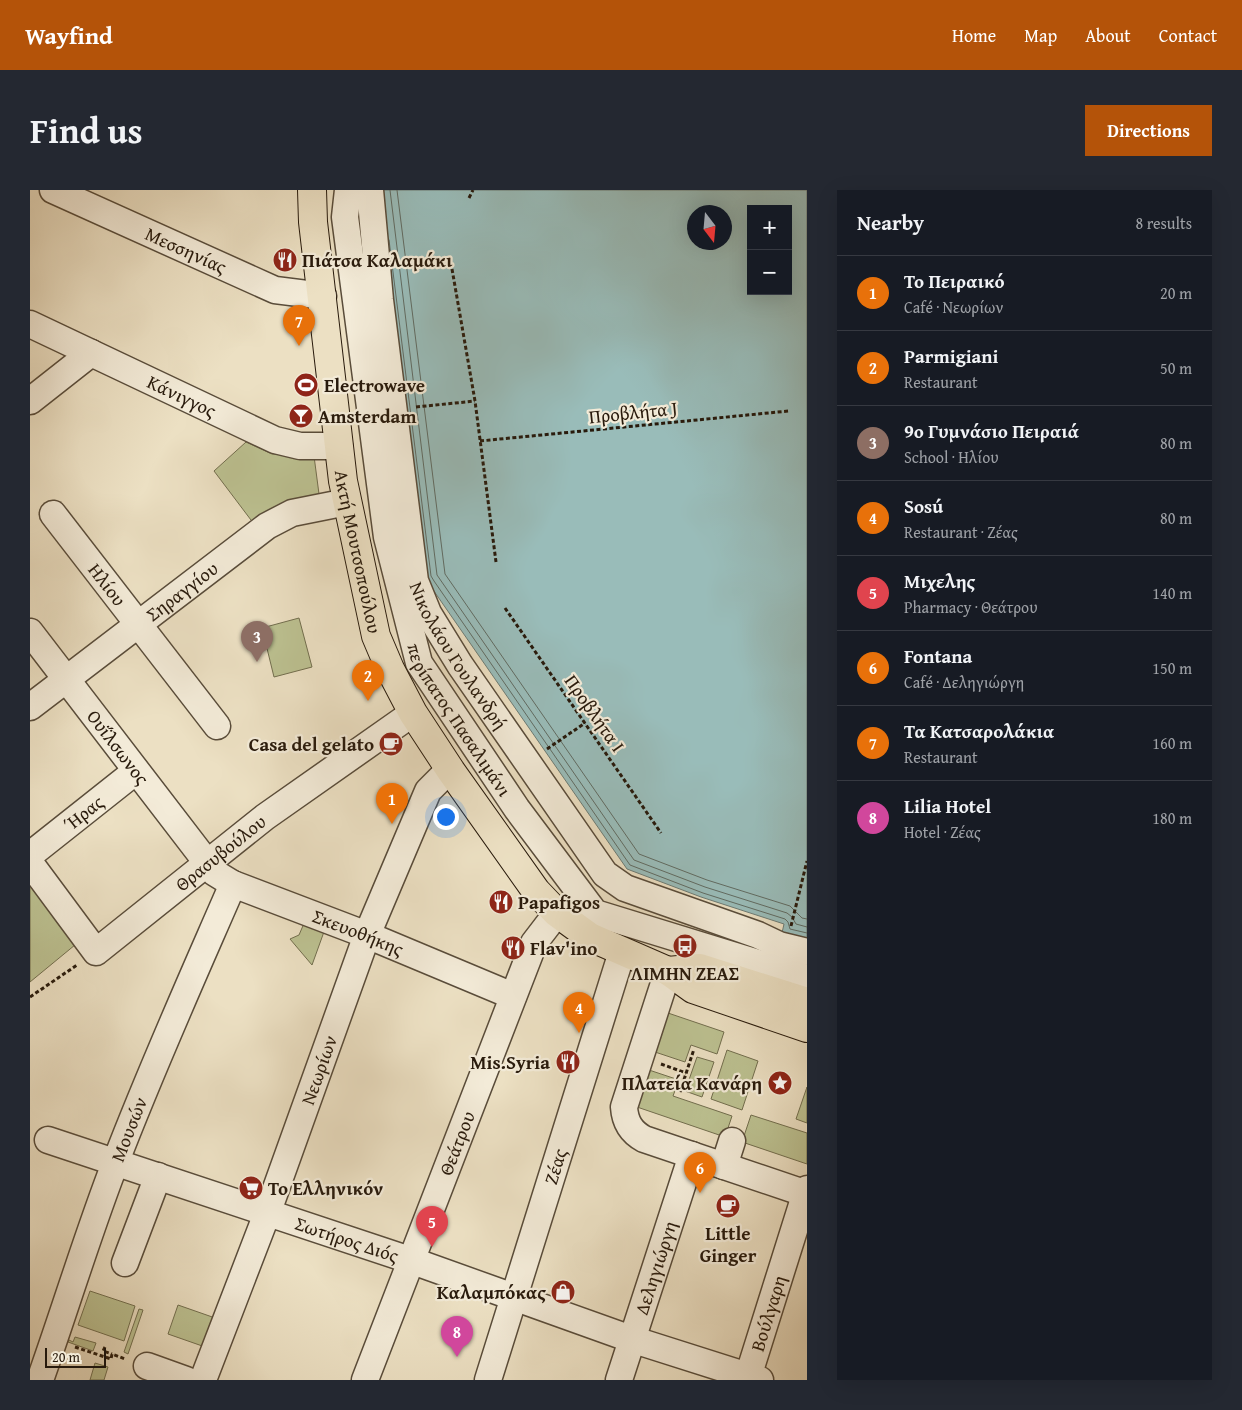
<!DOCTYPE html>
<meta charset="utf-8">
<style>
body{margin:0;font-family:"Gentium Book Plus",serif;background:#242831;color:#f1f3f6}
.controls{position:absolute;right:15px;top:15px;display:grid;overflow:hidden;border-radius:0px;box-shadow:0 5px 20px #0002}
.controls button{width:45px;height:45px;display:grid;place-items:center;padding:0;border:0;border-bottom:1px solid #363941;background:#171b24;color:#f1f3f6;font:25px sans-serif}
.compass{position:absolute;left:657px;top:15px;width:45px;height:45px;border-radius:50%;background:#171b24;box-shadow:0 5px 20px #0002;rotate:164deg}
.scale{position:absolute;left:15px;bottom:12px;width:61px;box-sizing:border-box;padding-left:5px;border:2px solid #281a0c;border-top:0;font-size:14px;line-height:18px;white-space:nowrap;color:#281a0c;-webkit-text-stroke:4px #f3ebd8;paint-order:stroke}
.you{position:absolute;left:415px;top:626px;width:18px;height:18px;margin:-12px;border:4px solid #fff;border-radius:50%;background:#1a73e8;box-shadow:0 0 0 8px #1a73e833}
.badge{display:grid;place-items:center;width:32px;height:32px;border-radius:50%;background:#b45309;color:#fff;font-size:16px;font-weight:700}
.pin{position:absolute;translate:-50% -41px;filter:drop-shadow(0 1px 2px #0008)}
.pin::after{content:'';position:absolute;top:26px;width:18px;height:15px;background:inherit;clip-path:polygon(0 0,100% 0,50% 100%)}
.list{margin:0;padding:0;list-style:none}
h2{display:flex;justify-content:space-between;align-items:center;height:65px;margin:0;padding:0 20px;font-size:21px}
h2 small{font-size:16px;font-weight:400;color:#9ea1a6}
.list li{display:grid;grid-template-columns:32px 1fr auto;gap:15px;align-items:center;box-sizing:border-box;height:75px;padding:0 20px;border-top:1px solid #363941}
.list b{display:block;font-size:19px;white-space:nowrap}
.list p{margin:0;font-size:16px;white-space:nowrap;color:#9ea1a6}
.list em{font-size:16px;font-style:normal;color:#9ea1a6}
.map{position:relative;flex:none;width:777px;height:1190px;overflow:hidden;border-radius:0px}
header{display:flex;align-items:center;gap:30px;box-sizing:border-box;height:70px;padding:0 25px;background:#b45309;color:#fff}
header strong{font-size:24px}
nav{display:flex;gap:28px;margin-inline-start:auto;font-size:18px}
.intro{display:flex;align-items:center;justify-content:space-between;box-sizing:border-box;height:120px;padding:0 30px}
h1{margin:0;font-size:35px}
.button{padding:12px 22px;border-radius:0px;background:#b45309;color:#fff;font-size:18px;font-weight:700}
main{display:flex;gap:30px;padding:0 30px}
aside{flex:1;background:#171b24;border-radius:0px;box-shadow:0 5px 20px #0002}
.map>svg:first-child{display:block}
</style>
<header>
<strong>Wayfind</strong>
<nav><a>Home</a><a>Map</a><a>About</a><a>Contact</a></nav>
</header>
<div class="intro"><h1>Find us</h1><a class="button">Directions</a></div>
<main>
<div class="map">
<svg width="777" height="1190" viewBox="0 0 777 1190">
<rect width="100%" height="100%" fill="#ece0c3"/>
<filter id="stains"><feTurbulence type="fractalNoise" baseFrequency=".004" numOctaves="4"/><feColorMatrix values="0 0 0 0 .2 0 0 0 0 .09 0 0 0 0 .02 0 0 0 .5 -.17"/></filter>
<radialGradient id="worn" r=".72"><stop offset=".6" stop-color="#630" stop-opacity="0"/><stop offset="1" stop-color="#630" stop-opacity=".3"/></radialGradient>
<path fill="#bcc191" stroke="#726e4e" d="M216 252 242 264 284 266 289 304 247 317 224 334 184 281Z
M269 428 282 477 244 487 232 438Z
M0 686 51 750 0 792Z
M275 731 295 739 282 775 260 749 269 745Z
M638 823 694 842 687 864 661 855 655 872 625 862Z
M697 860 728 871 712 920 681 909Z
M667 867 684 872 672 907 655 901Z
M619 880 649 890 643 906 702 926 695 947 607 917Z
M777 897V933L766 929Z
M721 925 777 943V974L712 952Z
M60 1101 105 1116 94 1151 48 1135Z
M148 1115 188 1129 178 1158 138 1144Z
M109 1119 113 1120 98 1164 94 1162Z
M45 1147 66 1153 63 1161 38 1152 39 1150 43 1152Z
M65 1173 78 1177 74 1190H60Z"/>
<path fill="#99bcb9" stroke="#6c7b74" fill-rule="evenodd" d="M349 0H777V749L752 743 754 734 671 707 597 679 399 394 396 388ZM721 19H758V101H721ZM664 22H694V52H664Z"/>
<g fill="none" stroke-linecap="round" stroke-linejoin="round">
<path stroke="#606b62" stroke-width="1" d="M360 0 407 385 604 670 675 697 757 723 762 727 766 734 777 737
M367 0 415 384 609 664 677 690 760 716 772 728 777 729
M359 50 401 386 404 391 600 675 673 703 755 729 758 732 760 739 777 743"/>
<defs>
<g id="minor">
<path id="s1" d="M23 0 245 100 293 106"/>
<path id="s2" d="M318 0 315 27 357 347 389 473 487 619 565 723 777 788"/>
<path id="s3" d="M340 0 350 110 385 391 398 423 430 475 575 684 595 698 728 745 749 755 777 762"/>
<path id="s4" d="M0 134 245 250 270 256H309"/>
<path d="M0 211 61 163"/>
<path id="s5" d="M23 324 187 536"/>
<path id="s6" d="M0 442 185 683 203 694 337 745 483 806"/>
<path id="s7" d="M0 517 237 336 262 323 317 312"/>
<path id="s8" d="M0 665 106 581"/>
<path id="s9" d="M0 673 66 762 235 627 383 523"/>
<path d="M638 781 594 917C595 932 601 942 614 949L777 1004"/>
<path id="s10" d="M18 950 380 1070 601 1149 730 1190"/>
<path d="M694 976 702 951"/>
<path d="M95 1073 128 986"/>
<path d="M117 1176 156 1190"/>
<path id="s11" d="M10 1190C36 1117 58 1043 86 971 122 877 163 786 203 694"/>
<path id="s12" d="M173 1190 238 1021 337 745 398 601 413 586 421 581"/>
<path id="s13" d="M335 1190 504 753 527 723"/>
<path id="s14" d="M458 1190 592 762"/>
<path id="s15" d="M589 1190 662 965"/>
<path id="s16" d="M717 1190 777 999"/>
</g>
<g id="major">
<path id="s17" d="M282 0 283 32 313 291 346 446 360 479 383 523 421 581 506 701 527 723 560 747 638 781 663 799 777 838"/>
<path d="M638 781 670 778 777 812"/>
</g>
</defs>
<use href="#minor" stroke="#594c3a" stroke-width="29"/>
<use href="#major" stroke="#281a0c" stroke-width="30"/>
<path stroke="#281a0c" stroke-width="3" stroke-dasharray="4 2.5" stroke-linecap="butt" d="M439 8 443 0
M422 79 445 211 466 372
M386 217 445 211
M450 251 759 221
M475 418 631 643
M517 559 555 533
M761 736 777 671
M0 807 47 775
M631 874 656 883
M650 902 664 859
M45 1157 81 1169 82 1164 95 1169
M75 1157 73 1161 82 1164"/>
<use href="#minor" stroke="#f3ebd8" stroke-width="26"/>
<use href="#major" stroke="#ece0c3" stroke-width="28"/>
</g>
<defs>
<symbol id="restaurant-disc" viewBox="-11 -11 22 22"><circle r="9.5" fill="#8f2418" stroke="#f3ebd8"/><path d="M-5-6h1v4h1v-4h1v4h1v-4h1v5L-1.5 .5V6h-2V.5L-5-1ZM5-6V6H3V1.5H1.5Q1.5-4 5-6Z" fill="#fff"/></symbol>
<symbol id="stadium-disc" viewBox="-11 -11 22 22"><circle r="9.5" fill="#8f2418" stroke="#f3ebd8"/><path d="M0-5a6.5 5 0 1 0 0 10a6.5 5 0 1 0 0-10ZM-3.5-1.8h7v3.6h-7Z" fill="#fff"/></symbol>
<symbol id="bar-disc" viewBox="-11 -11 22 22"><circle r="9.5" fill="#8f2418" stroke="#f3ebd8"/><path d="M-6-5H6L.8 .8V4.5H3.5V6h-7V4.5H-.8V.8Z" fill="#fff"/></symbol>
<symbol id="cafe-disc" viewBox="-11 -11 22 22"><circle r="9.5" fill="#8f2418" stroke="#f3ebd8"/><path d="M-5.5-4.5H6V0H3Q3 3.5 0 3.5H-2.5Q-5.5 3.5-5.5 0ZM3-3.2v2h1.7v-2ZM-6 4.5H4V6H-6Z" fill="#fff"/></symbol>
<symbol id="bus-disc" viewBox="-11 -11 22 22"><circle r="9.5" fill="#8f2418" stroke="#f3ebd8"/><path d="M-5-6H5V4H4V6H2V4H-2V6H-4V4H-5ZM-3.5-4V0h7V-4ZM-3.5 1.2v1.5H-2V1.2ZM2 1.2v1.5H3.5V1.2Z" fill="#fff"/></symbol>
<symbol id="sight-disc" viewBox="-11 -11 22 22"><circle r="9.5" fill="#8f2418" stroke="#f3ebd8"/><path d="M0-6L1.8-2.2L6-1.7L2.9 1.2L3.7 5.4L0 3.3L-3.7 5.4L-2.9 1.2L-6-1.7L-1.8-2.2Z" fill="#fff"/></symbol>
<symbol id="supermarket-disc" viewBox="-11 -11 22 22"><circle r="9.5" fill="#8f2418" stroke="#f3ebd8"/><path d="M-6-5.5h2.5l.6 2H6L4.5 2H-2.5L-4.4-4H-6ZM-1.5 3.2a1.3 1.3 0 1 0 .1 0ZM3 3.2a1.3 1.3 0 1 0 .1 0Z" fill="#fff"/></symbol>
<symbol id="shop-disc" viewBox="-11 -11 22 22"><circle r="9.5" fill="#8f2418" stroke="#f3ebd8"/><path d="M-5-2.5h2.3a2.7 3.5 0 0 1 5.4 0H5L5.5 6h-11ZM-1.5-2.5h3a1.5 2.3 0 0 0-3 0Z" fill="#fff"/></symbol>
</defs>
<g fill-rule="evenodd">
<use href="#restaurant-disc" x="241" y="56" width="28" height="28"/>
<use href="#stadium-disc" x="262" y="181" width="28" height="28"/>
<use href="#bar-disc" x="257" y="212" width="28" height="28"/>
<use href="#cafe-disc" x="347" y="540" width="28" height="28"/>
<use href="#restaurant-disc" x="457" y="698" width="28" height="28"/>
<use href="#bus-disc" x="641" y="742" width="28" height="28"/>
<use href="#restaurant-disc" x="469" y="744" width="28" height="28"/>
<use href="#restaurant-disc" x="524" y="858" width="28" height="28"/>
<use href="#sight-disc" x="736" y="879" width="28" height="28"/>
<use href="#supermarket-disc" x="207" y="984" width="28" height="28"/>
<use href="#cafe-disc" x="684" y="1002" width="28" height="28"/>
<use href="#shop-disc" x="519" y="1088" width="28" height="28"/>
</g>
<g text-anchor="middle" stroke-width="4.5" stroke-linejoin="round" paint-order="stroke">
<g font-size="19" fill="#281a0c" stroke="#f3ebd8">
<text dy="7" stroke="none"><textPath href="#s1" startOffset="146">Μεσσηνίας</textPath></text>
<text dy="7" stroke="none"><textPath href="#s4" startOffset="168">Κάνιγγος</textPath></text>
<text transform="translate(603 222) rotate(-6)" y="7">Προβλήτα J</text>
<text dy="7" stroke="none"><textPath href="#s17" startOffset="365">Ακτή Μουτσοπούλου</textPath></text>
<text dy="7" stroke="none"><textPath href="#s5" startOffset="89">Ηλίου</textPath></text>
<text dy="7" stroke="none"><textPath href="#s7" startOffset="191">Σηραγγίου</textPath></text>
<text dy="7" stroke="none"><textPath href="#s3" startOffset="480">Νικολάου Γουλανδρή</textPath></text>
<text transform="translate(565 523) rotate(55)" y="7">Προβλήτα I</text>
<text dy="7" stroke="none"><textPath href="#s2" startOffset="549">περίπατος Πασαλιμάνι</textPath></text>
<text dy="7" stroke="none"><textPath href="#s6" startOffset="145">Ουΐλσωνος</textPath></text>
<text dy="7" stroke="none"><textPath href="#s8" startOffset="68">Ήρας</textPath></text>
<text dy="7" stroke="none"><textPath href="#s9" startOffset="270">Θρασυβούλου</textPath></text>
<text dy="7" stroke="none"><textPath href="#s6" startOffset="459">Σκευοθήκης</textPath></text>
<text dy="7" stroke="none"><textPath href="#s12" startOffset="331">Νεωρίων</textPath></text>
<text dy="7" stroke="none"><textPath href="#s11" startOffset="266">Μουσών</textPath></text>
<text dy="7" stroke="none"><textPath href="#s13" startOffset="254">Θεάτρου</textPath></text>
<text dy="7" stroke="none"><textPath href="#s14" startOffset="224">Ζέας</textPath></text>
<text dy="7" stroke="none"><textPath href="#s10" startOffset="315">Σωτήρος Διός</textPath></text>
<text dy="7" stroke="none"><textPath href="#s15" startOffset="118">Δεληγιώργη</textPath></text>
<text dy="7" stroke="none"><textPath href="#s16" startOffset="70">Βούλγαρη</textPath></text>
</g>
<g font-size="19" font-weight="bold" fill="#281a0c" stroke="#f3ebd8" text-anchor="start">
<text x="272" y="77">Πιάτσα Καλαμάκι</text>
<text x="294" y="202">Electrowave</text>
<text x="288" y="233">Amsterdam</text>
<text x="344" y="561" text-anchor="end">Casa del gelato</text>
<text x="488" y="719">Papafigos</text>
<text x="500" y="765">Flav'ino</text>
<text x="655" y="790" text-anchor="middle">ΛΙΜΗΝ ΖΕΑΣ</text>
<text x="520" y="879" text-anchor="end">Mis.Syria</text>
<text x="732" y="900" text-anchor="end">Πλατεία Κανάρη</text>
<text x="238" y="1005">Το Ελληνικόν</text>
<text x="698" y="1050" text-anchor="middle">Little<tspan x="698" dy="22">Ginger</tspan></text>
<text x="516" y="1109" text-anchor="end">Καλαμπόκας</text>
</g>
</g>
<rect width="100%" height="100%" filter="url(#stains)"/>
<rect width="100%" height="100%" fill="url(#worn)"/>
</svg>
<div class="controls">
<button>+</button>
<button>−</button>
</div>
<svg class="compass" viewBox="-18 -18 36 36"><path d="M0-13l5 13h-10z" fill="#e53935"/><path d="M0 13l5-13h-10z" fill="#9ea1a6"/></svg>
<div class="scale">20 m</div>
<div class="you"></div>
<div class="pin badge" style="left:362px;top:634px;background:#e8710a">1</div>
<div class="pin badge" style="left:338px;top:511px;background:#e8710a">2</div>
<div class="pin badge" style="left:227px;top:472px;background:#8d6e63">3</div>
<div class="pin badge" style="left:549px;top:843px;background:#e8710a">4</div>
<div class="pin badge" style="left:402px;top:1057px;background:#e0444e">5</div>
<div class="pin badge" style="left:670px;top:1003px;background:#e8710a">6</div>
<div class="pin badge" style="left:269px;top:156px;background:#e8710a">7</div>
<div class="pin badge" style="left:427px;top:1167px;background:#d1479c">8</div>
</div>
<aside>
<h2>Nearby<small>8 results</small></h2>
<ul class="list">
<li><span class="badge" style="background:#e8710a">1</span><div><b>Το Πειραικό</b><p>Café · Νεωρίων</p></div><em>20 m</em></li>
<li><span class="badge" style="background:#e8710a">2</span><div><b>Parmigiani</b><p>Restaurant</p></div><em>50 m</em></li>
<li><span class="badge" style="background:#8d6e63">3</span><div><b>9ο Γυμνάσιο Πειραιά</b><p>School · Ηλίου</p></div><em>80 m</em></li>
<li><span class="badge" style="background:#e8710a">4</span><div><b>Sosú</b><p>Restaurant · Ζέας</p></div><em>80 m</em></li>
<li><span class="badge" style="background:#e0444e">5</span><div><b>Μιχελης</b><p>Pharmacy · Θεάτρου</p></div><em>140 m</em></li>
<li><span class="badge" style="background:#e8710a">6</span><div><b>Fontana</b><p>Café · Δεληγιώργη</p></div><em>150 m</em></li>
<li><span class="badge" style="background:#e8710a">7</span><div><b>Τα Κατσαρολάκια</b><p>Restaurant</p></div><em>160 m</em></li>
<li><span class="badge" style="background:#d1479c">8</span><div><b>Lilia Hotel</b><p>Hotel · Ζέας</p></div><em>180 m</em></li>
</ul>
</aside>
</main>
